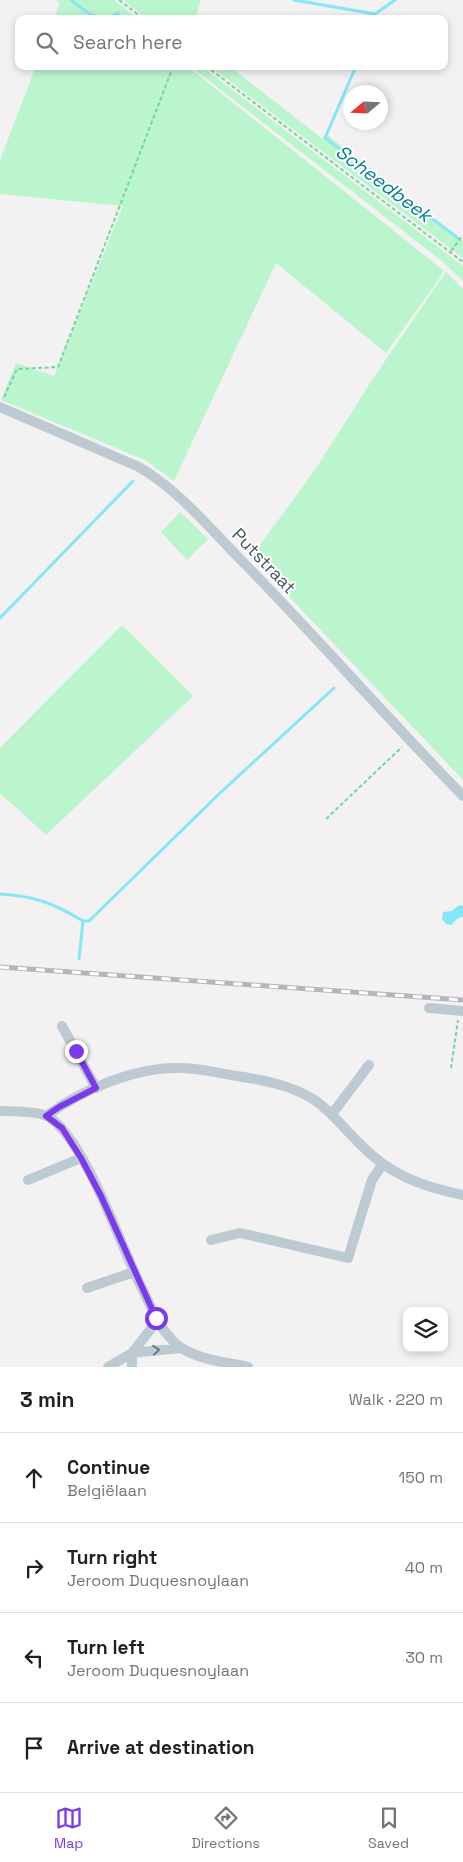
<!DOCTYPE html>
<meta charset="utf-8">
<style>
body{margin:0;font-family:"Space Grotesk",sans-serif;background:#f2f2f2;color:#202124}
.controls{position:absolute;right:15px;bottom:15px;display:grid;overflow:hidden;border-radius:10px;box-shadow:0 2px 8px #0003}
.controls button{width:45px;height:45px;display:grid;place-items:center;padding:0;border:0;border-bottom:1px solid #e0e0e0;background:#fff;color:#202124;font:25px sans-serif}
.compass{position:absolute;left:343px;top:85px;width:45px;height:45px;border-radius:50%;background:#fff;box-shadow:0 2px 8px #0003;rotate:251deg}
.stop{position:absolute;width:15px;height:15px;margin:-11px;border:4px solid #7c3aed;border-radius:50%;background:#fff}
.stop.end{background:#7c3aed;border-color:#fff;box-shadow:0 1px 5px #0008}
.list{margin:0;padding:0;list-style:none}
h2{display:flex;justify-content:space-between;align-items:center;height:65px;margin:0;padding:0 20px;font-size:21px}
h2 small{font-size:16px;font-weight:400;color:#757577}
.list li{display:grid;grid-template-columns:32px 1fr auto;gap:15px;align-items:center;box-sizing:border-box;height:90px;padding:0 20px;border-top:1px solid #e0e0e0}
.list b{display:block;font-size:19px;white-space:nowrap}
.list p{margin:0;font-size:16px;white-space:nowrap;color:#757577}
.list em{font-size:16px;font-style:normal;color:#757577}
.icon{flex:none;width:28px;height:28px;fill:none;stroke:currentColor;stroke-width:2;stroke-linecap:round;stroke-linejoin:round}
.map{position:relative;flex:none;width:463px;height:1367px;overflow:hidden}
.search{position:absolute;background:#fff;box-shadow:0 2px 8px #0003;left:15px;right:15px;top:15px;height:55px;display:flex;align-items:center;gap:12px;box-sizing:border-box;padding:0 18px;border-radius:10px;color:#757577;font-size:19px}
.sheet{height:425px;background:#fff}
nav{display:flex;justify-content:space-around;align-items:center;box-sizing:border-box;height:70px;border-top:1px solid #e0e0e0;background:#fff;font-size:14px;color:#757577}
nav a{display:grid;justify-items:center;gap:2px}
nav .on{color:#7c3aed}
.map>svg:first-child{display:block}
</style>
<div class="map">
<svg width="463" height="1367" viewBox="0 0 463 1367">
<rect width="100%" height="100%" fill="#f3f1f1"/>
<path fill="#bbf5cd" d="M56 0H114L138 19H54L60 3Z
M123 0H201L195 19H148Z
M36 66H187L443 270 441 276 386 353 276 263 174 481 145 460 1 400 16 363 54 376 123 206 0 194V160Z
M190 66H201L463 266V281L442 261Z
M210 66H229L323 139 326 134 463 241V258Z
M446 272 463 289V780L247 552 251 545 257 549 315 470 374 377Z
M180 512 208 539 187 560 161 532Z
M122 625 193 696 46 835 0 793V748Z"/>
<path fill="#83e7f7" d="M459 905 463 906V917L458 918 451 925 446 924 442 919 443 912 452 911Z"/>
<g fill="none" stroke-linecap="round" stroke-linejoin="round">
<path stroke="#83e7f7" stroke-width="3" d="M71 0C86 11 99 25 118 13
M294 0 375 14
M375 14 395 0
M356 66 325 138 458 238
M0 618 133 481
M0 894C35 896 53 903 83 921L79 959
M83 921H89L219 794 334 688"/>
<path stroke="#6fd89c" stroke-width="2" stroke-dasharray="4 2.5" stroke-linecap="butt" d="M119 0 144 19
M206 66 463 262
M451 251 463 235
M4 397 17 369 58 367 171 72 174 66
M326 819 402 747
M451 1068 458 1020"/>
<path stroke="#bdcad2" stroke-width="10" d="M0 407 139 467C180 491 211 530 245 564 319 640 389 720 463 796
M429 1008 463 1011
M62 1026 96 1088
M0 1111C13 1111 38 1111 49 1117 82 1139 113 1224 130 1262 138 1282 149 1301 157 1321 164 1330 171 1341 180 1347 199 1360 226 1362 248 1367
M332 1114 369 1065
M46 1116C83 1089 135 1067 180 1068 199 1068 218 1073 237 1076 263 1080 290 1085 313 1099 330 1110 343 1127 357 1141 388 1174 419 1186 463 1195
M28 1180 81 1158
M211 1240 240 1233 348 1258 372 1180 382 1165
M87 1288 134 1272
M132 1353 181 1348
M108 1367 132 1353 157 1321
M132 1367V1353"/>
<defs>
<path id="rail" d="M0 967 463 1000"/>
</defs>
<use href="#rail" stroke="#b2b7bc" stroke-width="5"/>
<use href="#rail" stroke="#fff" stroke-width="3" stroke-dasharray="9" stroke-linecap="butt"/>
</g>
<defs><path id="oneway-chevron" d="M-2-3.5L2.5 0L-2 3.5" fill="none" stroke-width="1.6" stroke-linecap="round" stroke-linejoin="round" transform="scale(1.25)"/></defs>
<use stroke="#6a7983" href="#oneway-chevron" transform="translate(156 1350) rotate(-6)"/>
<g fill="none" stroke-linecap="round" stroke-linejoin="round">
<path stroke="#7c3aed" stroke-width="6" d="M76 1051 96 1088 59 1107 46 1116 62 1128 81 1158 101 1196 156 1318"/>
</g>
<g text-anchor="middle" stroke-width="4" stroke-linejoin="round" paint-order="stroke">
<g font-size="18" fill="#465661" stroke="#fff">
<text transform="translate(264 561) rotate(46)" y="6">Putstraat</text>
</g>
<g font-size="19" font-style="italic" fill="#047d90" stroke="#fff">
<text transform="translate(384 183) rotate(37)" y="7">Scheedbeek</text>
</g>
</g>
</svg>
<div class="controls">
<button><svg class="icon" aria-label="layers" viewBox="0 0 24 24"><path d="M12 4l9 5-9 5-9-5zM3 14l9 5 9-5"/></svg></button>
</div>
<svg class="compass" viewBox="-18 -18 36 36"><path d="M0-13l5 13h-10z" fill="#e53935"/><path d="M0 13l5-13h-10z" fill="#757577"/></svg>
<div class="stop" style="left:156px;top:1318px"></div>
<div class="stop end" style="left:76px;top:1051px"></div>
<div class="search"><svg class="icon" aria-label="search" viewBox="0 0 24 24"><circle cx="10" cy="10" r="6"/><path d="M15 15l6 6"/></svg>Search here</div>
</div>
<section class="sheet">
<h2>3 min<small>Walk · 220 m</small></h2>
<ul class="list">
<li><svg class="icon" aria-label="ahead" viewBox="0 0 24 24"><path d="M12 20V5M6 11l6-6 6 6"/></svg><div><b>Continue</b><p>Belgiëlaan</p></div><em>150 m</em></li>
<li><svg class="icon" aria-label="right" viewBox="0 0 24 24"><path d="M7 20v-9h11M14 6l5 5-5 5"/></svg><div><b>Turn right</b><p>Jeroom Duquesnoylaan</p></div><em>40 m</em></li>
<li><svg class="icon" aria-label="left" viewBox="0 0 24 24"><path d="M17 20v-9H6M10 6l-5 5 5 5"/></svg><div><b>Turn left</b><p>Jeroom Duquesnoylaan</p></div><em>30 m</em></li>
<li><svg class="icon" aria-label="arrive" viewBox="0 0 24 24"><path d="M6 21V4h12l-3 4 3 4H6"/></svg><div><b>Arrive at destination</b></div></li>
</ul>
</section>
<nav>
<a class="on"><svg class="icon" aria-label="map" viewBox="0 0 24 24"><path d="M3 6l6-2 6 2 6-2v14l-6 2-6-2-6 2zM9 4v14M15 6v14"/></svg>Map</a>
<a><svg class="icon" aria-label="directions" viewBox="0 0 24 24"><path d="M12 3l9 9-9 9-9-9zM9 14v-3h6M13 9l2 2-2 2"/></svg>Directions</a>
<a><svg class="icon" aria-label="saved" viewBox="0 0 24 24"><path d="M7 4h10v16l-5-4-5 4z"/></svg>Saved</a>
</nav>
